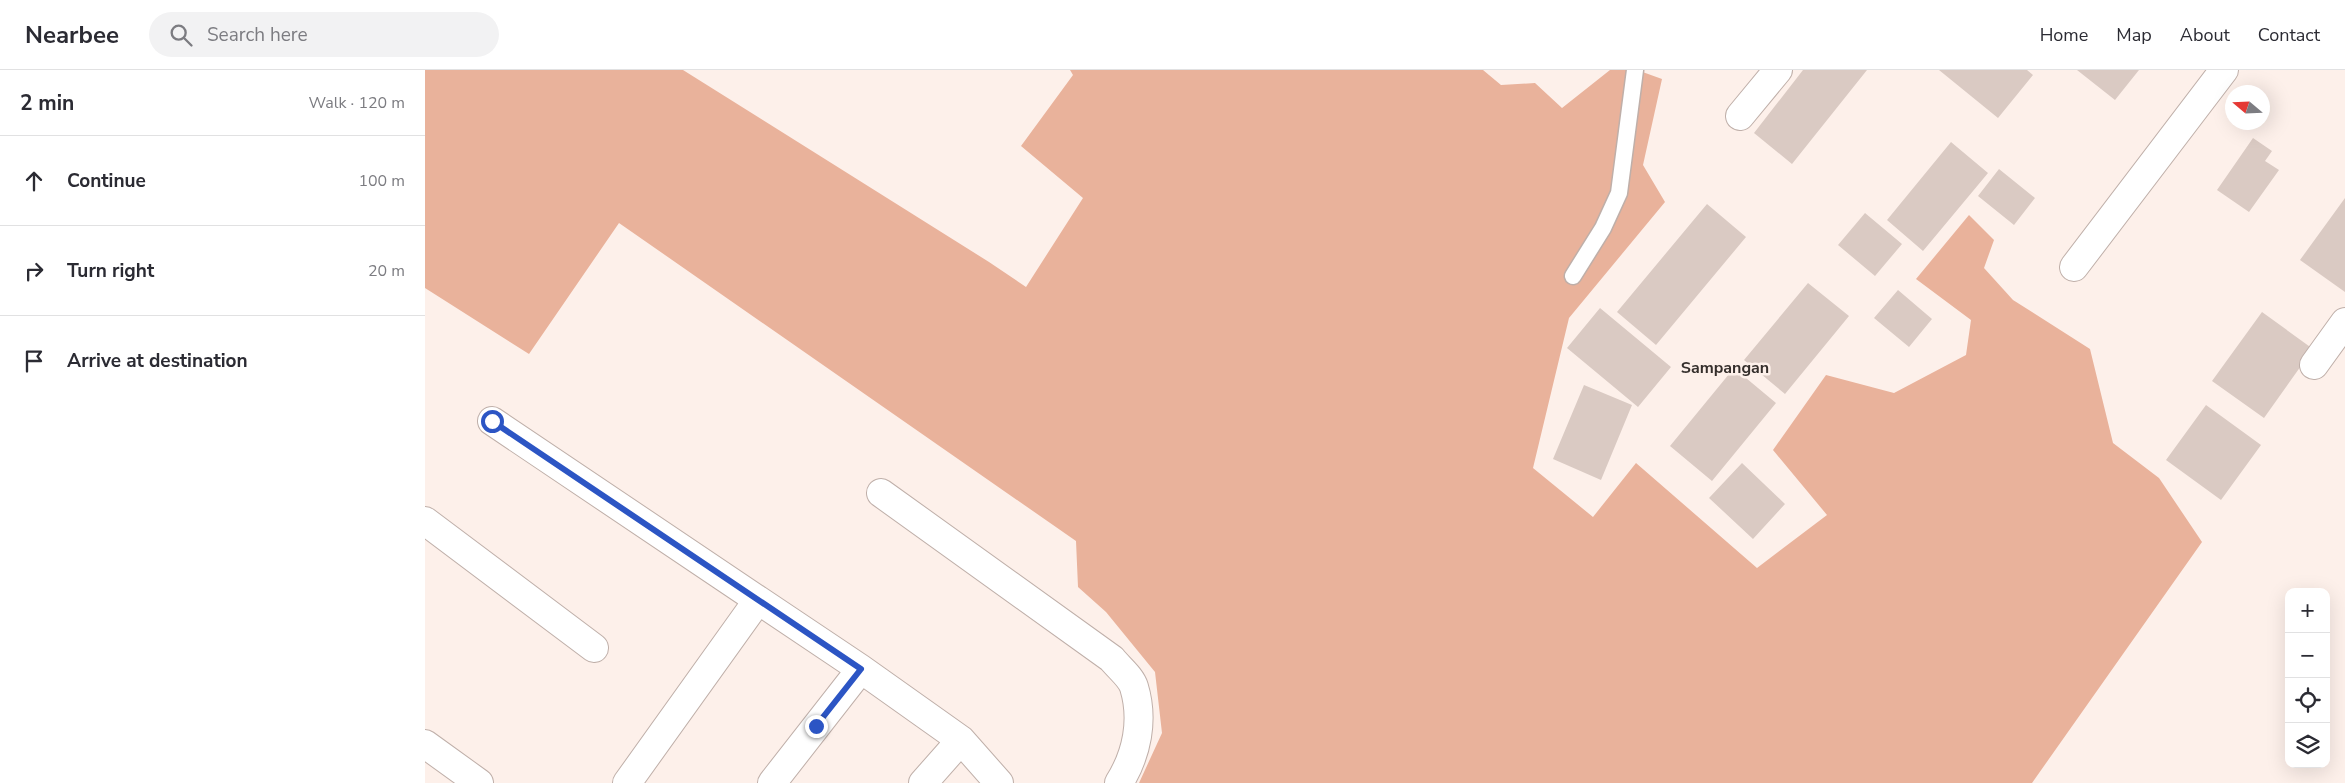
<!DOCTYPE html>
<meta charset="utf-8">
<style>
body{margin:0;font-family:"Nunito Sans",sans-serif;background:#f2f2f3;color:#2b2b33}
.controls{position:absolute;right:15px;bottom:15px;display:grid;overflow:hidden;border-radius:10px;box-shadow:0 5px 20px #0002}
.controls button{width:45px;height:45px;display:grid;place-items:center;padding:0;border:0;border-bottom:1px solid #e1e1e2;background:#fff;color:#2b2b33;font:25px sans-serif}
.compass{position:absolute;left:1800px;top:15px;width:45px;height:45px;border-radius:50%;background:#fff;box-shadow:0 5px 20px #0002;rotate:289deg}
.stop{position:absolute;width:15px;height:15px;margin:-11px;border:4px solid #2c55c4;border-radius:50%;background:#fff}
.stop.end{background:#2c55c4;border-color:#fff;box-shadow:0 1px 5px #0008}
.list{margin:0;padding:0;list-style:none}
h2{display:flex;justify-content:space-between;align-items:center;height:65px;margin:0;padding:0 20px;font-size:21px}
h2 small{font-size:16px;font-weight:400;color:#7c7c81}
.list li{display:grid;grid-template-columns:32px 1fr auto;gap:15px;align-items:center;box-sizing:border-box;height:90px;padding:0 20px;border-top:1px solid #e1e1e2}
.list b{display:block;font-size:19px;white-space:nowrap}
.list em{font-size:16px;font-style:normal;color:#7c7c81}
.icon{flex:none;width:28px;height:28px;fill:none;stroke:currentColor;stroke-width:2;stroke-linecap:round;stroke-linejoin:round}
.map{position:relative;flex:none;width:1920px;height:713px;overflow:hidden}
header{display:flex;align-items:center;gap:30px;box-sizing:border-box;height:70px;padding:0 25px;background:#fff;border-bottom:1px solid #e1e1e2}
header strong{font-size:24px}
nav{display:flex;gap:28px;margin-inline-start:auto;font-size:18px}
.search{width:350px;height:45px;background:#f2f2f3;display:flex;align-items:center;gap:12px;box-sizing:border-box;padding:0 18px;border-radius:28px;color:#7c7c81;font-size:19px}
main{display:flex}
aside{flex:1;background:#fff}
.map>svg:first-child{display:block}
</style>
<header>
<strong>Nearbee</strong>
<div class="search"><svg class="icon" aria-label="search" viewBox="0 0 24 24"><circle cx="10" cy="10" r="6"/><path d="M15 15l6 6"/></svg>Search here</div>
<nav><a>Home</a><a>Map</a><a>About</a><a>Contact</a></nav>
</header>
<main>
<aside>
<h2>2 min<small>Walk · 120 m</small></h2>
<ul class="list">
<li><svg class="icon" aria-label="ahead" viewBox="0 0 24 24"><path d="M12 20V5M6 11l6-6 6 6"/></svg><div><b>Continue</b></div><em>100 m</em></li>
<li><svg class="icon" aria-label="right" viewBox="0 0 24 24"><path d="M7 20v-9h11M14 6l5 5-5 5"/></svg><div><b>Turn right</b></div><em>20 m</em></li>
<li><svg class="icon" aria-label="arrive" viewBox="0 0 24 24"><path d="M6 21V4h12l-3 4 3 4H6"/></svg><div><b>Arrive at destination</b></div></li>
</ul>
</aside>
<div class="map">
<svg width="1920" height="713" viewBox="0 0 1920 713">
<rect width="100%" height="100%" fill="#fdf0ea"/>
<path fill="#e9b29b" d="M0 0H258L564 192 601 217 658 128 596 76 648 5 645 0H1058L1076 15 1110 13 1137 38 1185 0H1212L1237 9 1218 95 1240 132 1144 248 1108 398 1168 447 1211 393 1332 498 1402 445 1348 380 1401 305 1469 323 1541 285 1546 250 1491 209 1544 145 1569 170 1559 198 1588 230 1665 279 1688 373 1734 408 1777 472 1607 713H714L737 663 730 602 681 542 653 517 651 471 194 153 104 284 0 218Z"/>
<path fill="#dacac3" d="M1378 0H1442L1367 94 1329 63Z
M1514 0H1602L1608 5 1573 48Z
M1652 0H1714L1690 30Z
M1828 68 1847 81 1840 91 1854 100 1824 142 1792 120Z
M1526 72 1563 103 1498 181 1462 150Z
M1574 99 1610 128 1589 155 1553 126Z
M1920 128V222L1875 190Z
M1282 134 1321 167 1231 275 1192 242Z
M1440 143 1477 174 1450 206 1413 175Z
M1383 213 1424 246 1360 324 1319 290Z
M1473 220 1507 249 1484 277 1449 248Z
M1175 238 1246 297 1213 337 1142 278Z
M1837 242 1888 279 1839 348 1787 311Z
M1309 298 1351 333 1287 411 1245 376Z
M1159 315 1207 335 1176 410 1128 389Z
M1781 335 1836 375 1796 430 1741 390Z
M1317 393 1360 434 1328 469 1284 428Z"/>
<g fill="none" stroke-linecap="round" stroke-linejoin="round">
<defs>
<path id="service" d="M1148 206 1178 158 1194 123 1210 0"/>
<path id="minor" d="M1315 46 1353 0
M1649 197 1799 0
M1889 295 1920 252
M67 351 333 530
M456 423 687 589C693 597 706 607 709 617 719 650 712 684 694 713
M0 451 169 578
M0 674 54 713
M202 713 333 530 436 599 536 670 574 713
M347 713 436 599
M498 713 536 670"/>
</defs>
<use href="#service" stroke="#bfafa9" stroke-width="19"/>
<use href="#minor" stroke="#bfafa9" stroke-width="30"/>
<use href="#service" stroke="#fff" stroke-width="16"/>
<use href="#minor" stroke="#fff" stroke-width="28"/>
</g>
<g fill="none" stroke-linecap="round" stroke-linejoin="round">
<path stroke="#2c55c4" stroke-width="6" d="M67 351 436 599 391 656"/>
</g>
<g text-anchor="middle" stroke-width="5" stroke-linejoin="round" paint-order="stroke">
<g font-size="16" font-weight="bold" fill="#352f2c" stroke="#fdf0ea">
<text x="1300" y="303">Sampangan</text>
</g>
</g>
</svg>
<div class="controls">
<button>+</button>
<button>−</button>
<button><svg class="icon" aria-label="locate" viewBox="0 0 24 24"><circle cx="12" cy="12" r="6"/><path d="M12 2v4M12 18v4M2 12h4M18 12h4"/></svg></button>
<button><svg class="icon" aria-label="layers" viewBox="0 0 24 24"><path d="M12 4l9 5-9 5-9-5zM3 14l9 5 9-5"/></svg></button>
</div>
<svg class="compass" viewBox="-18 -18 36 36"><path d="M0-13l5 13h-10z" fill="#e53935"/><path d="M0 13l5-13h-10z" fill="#7c7c81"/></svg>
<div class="stop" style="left:67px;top:351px"></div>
<div class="stop end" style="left:391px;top:656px"></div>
</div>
</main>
